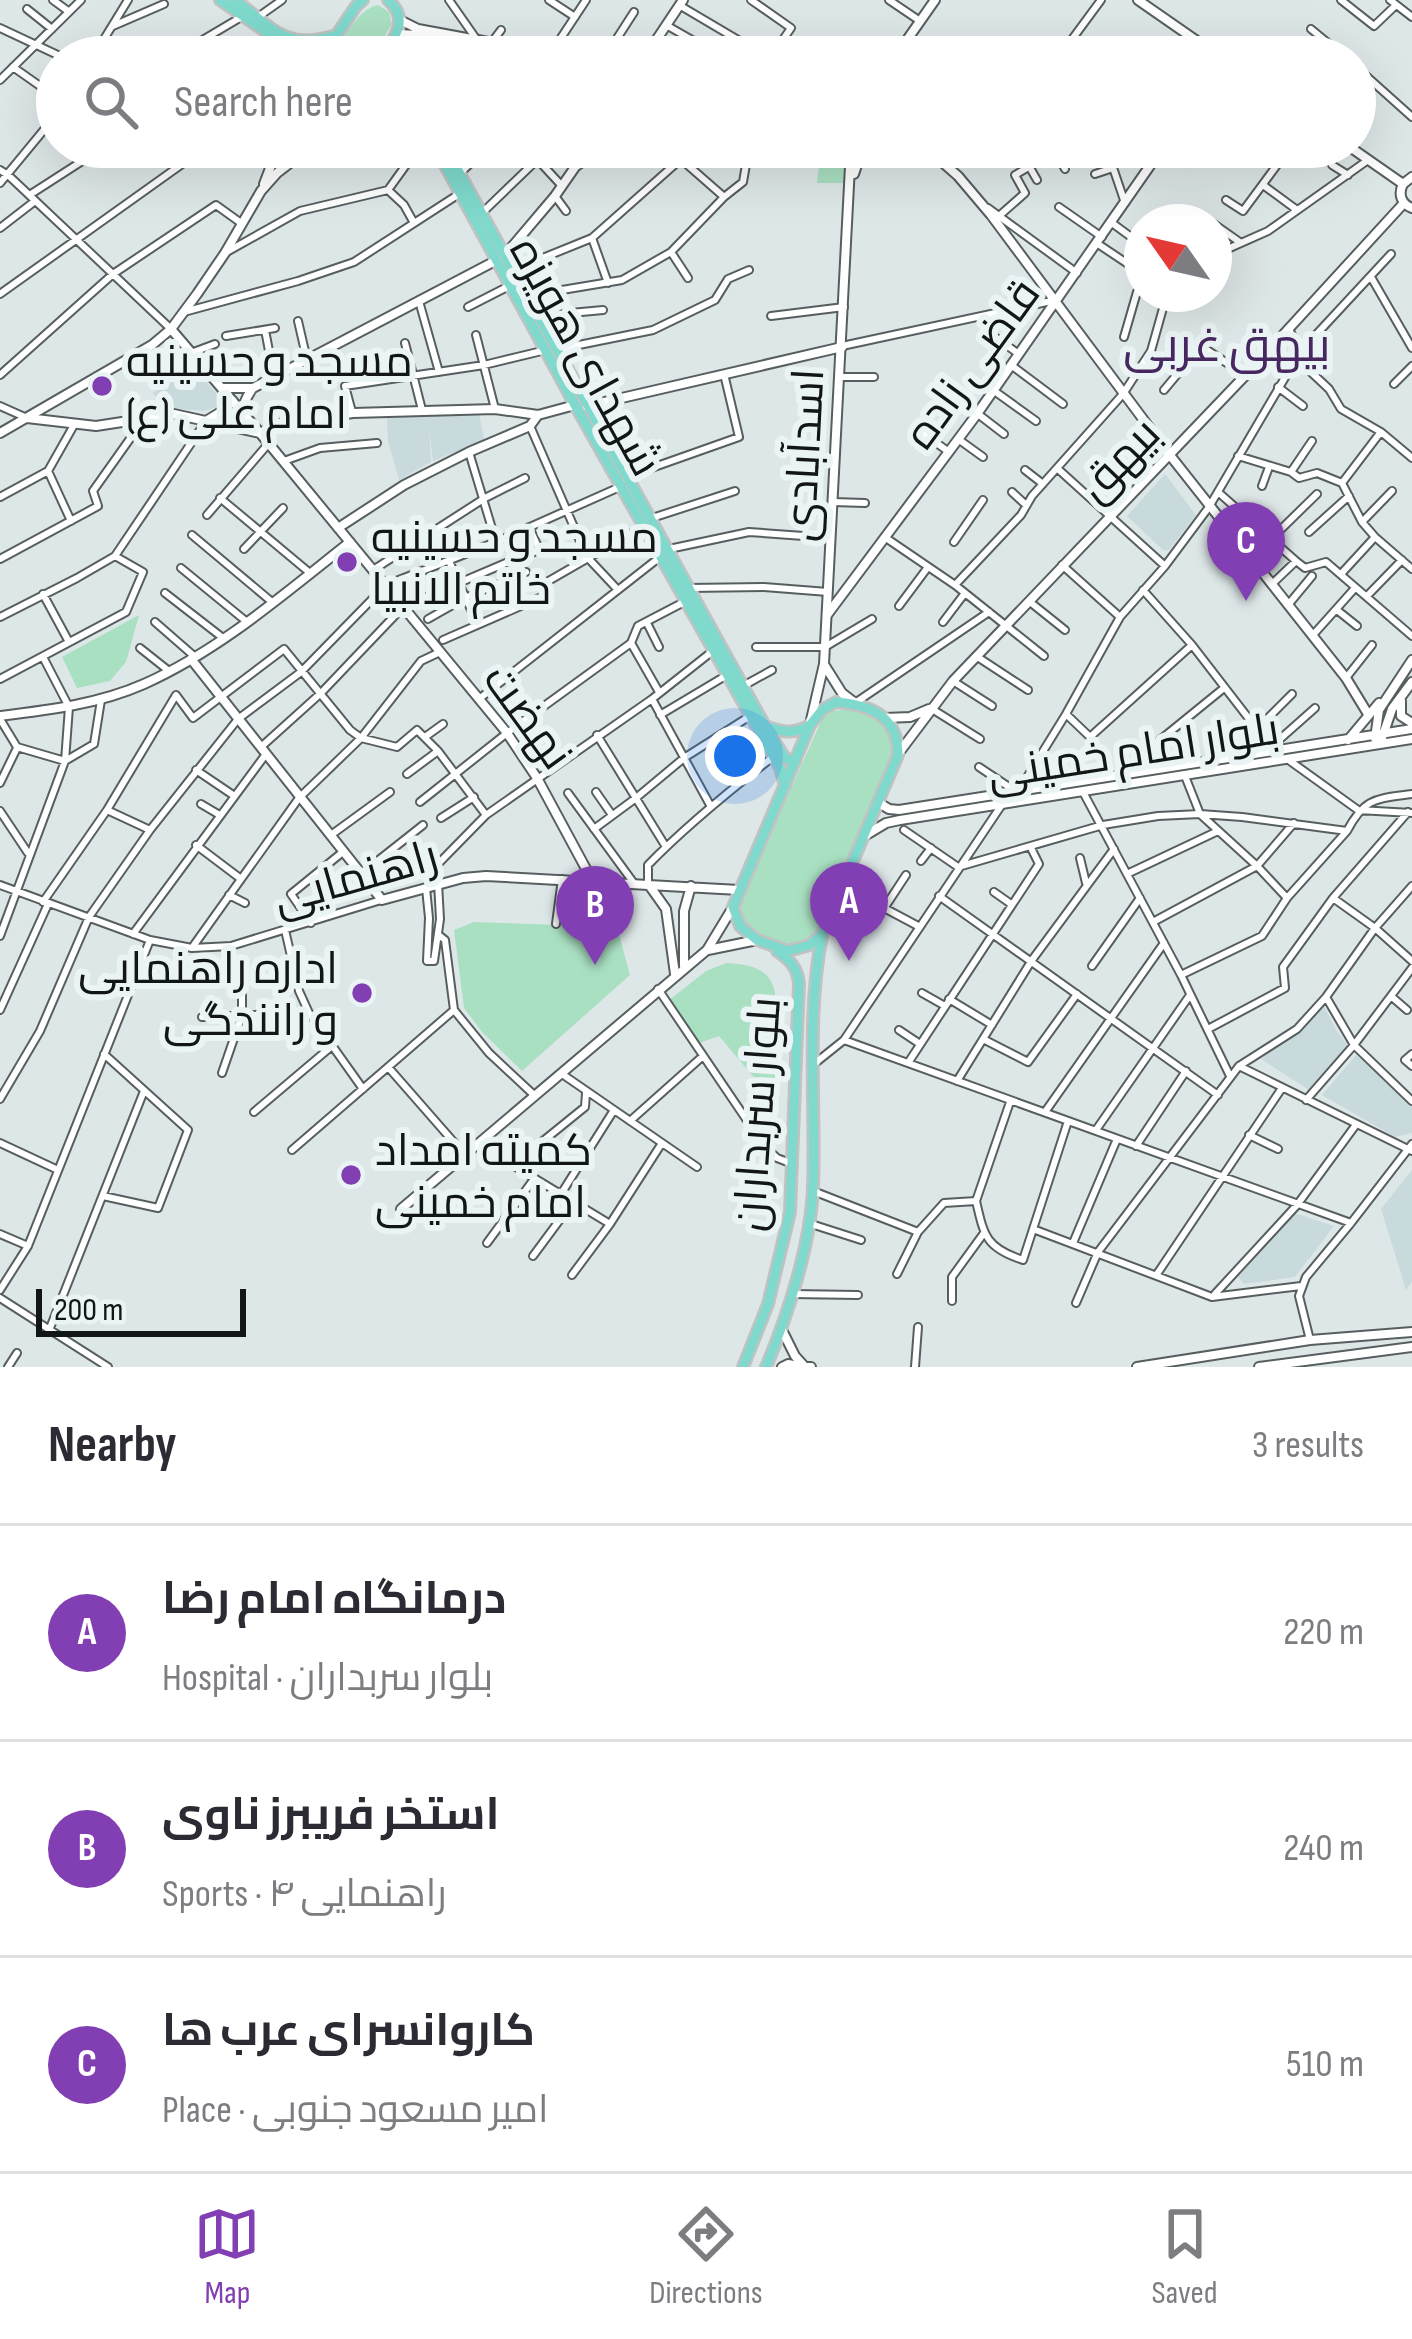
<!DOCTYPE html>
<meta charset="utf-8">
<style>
body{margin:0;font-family:"Sofia Sans Condensed",Cairo,sans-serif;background:#f7f7f7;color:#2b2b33}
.compass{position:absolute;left:1124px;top:204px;width:108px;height:108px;border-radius:50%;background:#fff;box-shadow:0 12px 48px #0002;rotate:304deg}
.scale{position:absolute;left:36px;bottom:30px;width:210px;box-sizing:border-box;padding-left:12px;border:6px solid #131616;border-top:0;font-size:33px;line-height:42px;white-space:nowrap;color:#131616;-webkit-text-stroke:9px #ebf4f5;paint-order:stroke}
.you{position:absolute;left:735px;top:756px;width:42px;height:42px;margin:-30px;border:9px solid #fff;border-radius:50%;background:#1a73e8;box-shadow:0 0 0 18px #1a73e833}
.badge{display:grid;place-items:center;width:78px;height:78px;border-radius:50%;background:#823fb3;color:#fff;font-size:39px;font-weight:700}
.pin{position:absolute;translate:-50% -99px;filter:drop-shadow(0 3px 6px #0008)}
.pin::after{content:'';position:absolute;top:63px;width:42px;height:36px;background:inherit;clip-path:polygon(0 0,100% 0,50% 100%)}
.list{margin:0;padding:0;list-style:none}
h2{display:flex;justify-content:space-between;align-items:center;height:156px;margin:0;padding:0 48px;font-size:51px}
h2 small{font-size:39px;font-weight:400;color:#7c7c81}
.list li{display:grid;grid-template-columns:78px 1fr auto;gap:36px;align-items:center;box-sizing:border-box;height:216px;padding:0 48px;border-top:3px solid #e1e1e2}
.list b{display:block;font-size:45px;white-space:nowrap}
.list p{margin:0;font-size:39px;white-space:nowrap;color:#7c7c81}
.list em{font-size:39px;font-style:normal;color:#7c7c81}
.icon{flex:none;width:66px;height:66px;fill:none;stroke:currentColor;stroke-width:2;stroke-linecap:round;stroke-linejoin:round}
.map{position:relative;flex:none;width:1412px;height:1367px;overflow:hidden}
.search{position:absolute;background:#fff;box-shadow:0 12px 48px #0002;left:36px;right:36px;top:36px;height:132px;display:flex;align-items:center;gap:30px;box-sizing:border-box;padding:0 42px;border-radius:66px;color:#7c7c81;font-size:45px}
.sheet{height:804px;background:#fff}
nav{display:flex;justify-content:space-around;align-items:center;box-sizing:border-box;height:168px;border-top:3px solid #e1e1e2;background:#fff;font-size:33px;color:#7c7c81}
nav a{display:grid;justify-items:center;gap:6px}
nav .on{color:#823fb3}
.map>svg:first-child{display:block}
</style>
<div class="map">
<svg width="1412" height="1367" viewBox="0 0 1412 1367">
<rect width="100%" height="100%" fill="#dee7e8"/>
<path fill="#c8dadc" d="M182 354 222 400 221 406 204 411 162 407 153 393 165 383 156 372Z
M430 413H479L484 440 433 461 429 428 431 462 399 480 388 441 387 417Z
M1165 474 1196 515 1169 550H1163L1127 516Z
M1323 1004 1335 1028 1348 1046 1309 1090 1261 1059 1300 1029Z
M1356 1055 1412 1098V1133L1395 1137 1322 1095Z
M1412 1170V1282L1406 1290 1381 1209Z
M1294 1213 1334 1226 1295 1277 1244 1284 1238 1277Z"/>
<path fill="#aae0c2" d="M378 5 389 12 392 24 372 57H332C344 39 356 10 378 5Z
M821 147H847V183H817Z
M139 615 126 662 110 681 77 688 62 657Z
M848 709C880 716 893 722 893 756L824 923C816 932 806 944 793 946 765 949 737 925 741 899L823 717 834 711Z
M474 922 617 927 630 975 522 1071 482 1032 464 1008 454 930Z
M726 963C780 965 777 989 776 1034 776 1056 775 1078 774 1101L719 1036 694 1045 664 1004 706 971Z"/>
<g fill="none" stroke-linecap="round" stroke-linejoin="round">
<defs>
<path id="minor" d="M53 0 68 11
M449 0 477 40
M549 0 575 17
M751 0 791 28 771 57
M889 0 920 21
M1341 0 1374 26 1396 5
M1390 0 1412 17
M679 5 767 57
M27 9 52 29
M258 17 282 0
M666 25 722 57
M113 26 164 4
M0 28 62 57
M1311 29 1345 57
M492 42 501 30
M194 45 243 16
M551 53 586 0
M93 57 128 0
M173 57 194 45 204 57
M605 57 634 12
M686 57 696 42
M986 57 1002 50
M1059 57 1101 0
M1355 66 1412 117
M13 67 57 98
M0 80 81 0
M526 147 562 186
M667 147 723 196
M1106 147 1125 203
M1056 152 1065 169
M1228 156 1234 147
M1332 165 1348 175
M578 166 605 147
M1029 166 1037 180
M0 170 8 175 171 329
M460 173 488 147
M1095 174 1113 168
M0 183 57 114
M1263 185 1297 210
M388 190 404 205 414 223
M31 194 104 147
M555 196 566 211
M1226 200 1243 211 1277 165
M1059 207 1102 237
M988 208 1077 273
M482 213 538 159
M999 216 1025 193 1015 175 1063 147
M1112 223 1142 245
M1214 224 1241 243
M0 228 35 201
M592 238 608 283
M1098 244 1128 264 1142 279
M671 252 688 278
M225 253 300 211 388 190 419 147
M1214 255 1268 231 1368 160
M513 270 592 238 681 159
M1371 277 1412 348
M0 294 206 147
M526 296 622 280 671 252 724 197 743 182 749 147
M419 301 439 372
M468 307 511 285
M184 312 298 281 354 262 459 194
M538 316 603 310
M771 316 844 307
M298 321 307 360
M1289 329 1300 352
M265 330 274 377
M476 335 495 409
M992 335 1019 354
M226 336 275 328
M1124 337 1137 292
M405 343 422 410
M842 346 1056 300
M559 349 653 330 715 300 728 279 749 270
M191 353 215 344
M1296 358 1329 389 1341 409 1381 432 1412 458
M1011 365 1063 404
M0 375 113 274 216 205 241 223
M840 377H874
M1394 384 1412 366
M1278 387 1303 406
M993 390 1036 421
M1164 390 1201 346 1245 375
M0 406 27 418
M352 412 345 386 484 365 546 350
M978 414 1004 434
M530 426 587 557 618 590
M917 429 949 452
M958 439 983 457
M469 452 496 542
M1238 456 1291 472 1299 478 1317 473 1342 483 1362 522 1375 537 1412 569
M284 461 320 448 377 443
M1058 469 1165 566
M1025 470 1043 484
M48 471 71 521
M1291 472 1312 441
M626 477 739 437 724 374
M1342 483 1380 433
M1262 486 1269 467
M1012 492 1026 505
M1218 492 1296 561 1305 568 1326 562 1412 636
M0 497 48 471 74 425
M220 498 310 573
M833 502 865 503
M207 515 269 443
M649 519 735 491
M1362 522 1392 491
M1309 532 1349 496
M192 535 272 602
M886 538 955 585 1044 656
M1271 539 1317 494
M954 542 983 500
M244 549 283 508
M669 549 749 532 831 538
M0 559 98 506 93 491 144 419
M522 559 539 549 529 527
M449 561 477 623
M1062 565 1120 617
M181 568 247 622
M373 570 485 498 525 478
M1341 574 1375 537
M545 583 644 526
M1272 584 1295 562
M955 585 1021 515 1032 496 1123 394 1151 351 1167 294
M688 588 764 587 828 592
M1143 590 1192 645 1273 750
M165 593 223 638
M43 594 69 642
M1367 596 1402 560
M414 602 513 560
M1030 602 1065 630
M1288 605 1312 576
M899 606 928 567
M1337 610 1357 626
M0 617 77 578 115 556 206 421
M428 619 465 598 526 572
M155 622 194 656
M943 622 965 593
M647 623 659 647
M1313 635 1355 588
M443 640 546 595
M631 643 638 626 686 601
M631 643 659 692
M756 647H825L872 619
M140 648 169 671
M976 656 1028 690
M1346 678 1372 645
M0 679 126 612 143 572 115 556
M953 681 992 706
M743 686 772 670
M479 699 660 557
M652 699 710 805
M855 703 989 612
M932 709 980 739
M660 715 727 675
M1067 715 1090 737 1192 645
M0 719 17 747
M1257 729 1292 694
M597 735 666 847
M425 737 443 724
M1160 740 1224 688
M17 747 65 761 94 744 101 700
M261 747 321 693 403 607
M1271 747 1315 708
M1290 761 1358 810 1412 813
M979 767 1015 791
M196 770 233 795
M407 774 438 751
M1185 776 1200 814 1257 866 1287 898
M0 783 17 748
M596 792 612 815
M1018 792 1066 714 1120 617 1165 566 1209 507 1300 352 1391 254
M1083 792 1181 975 1230 1076
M568 793 633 882
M420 802 507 733 631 643
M201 804 218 814
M107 810 150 830
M0 811 28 853
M441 818 474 797
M594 829 636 798 684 758 750 716
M904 830 958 867 1103 825 1158 816 1200 814 1242 817 1347 831C1365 797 1376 799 1412 794
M331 835 390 792
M196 845 241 879
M1080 858 1086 883
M921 861 931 848
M1129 873 1218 831
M361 874 423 825
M648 884V865C687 825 729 791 773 757
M0 885 150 940 192 948 231 946 381 900
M426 888 429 918 427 961H434L440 919 437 865 486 815 652 699 714 650
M994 892 1011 904
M856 893 918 926
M229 895 245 903
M939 896 1218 1095
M1333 898 1375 928 1412 961
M43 902 107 810 176 695 193 718 284 649 350 730 361 738 397 747 417 730 438 751 486 815
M885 907 906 875
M1153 922 1257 866 1294 823
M311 923 291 894 344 851
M556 924 562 879
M285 930 299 991 309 1013 363 1089
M133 934 266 754
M0 936 65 761 69 707 43 657
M440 936 445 940 454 1010 489 1053 534 1095
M194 945 299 798 361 738 421 661 440 652
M1092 966 1140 898
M1181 975 1262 936 1287 898 1347 831
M658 989 765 1147 777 1158 790 1163
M922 993 945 1006
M1326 997 1354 1045 1412 1101
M1392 997 1407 1010
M949 999 992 1025
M0 1010 48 904
M202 1017 309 1013
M1208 1029 1285 988 1283 967 1333 898 1408 812
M899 1030 920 1044
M983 1039 1028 1062 1077 994
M844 1040 1351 1223
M1412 1054 1405 1060 1412 1066
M908 1063 1039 864 1031 848
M814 1064 844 1040 1001 806
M1239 1066 1412 1151
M388 1067 465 1155
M222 1073 242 1015V994
M562 1074 697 1167
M957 1081 1032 960 1114 849
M0 1099 40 1031 89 917 150 830 238 719 301 672 386 585 496 542 622 486
M1306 1100 1354 1045 1412 968
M254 1112 332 1046
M1045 1112 1164 943
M630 1121 703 1056
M1096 1130 1190 995
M1249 1135 1278 1149
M543 1141 585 1107 586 1093
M0 1143 58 1170
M478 1144 610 1224
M1136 1146 1186 1071
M292 1150 454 1010
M813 1191 918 1232 897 1274
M561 1194 614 1110
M103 1196 158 1208 188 1130 104 1054
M976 1201C984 1236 986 1248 1023 1260L1068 1121
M976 1201 1010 1102
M808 1223 861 1240
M1033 1229 1212 1297 1301 1286
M918 1232 944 1203 976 1201
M0 1234 28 1246
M487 1243 534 1179
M1073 1243 1117 1139
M533 1256 573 1202
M1157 1274 1282 1088
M572 1275 610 1224 662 1143
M0 1290 28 1246 150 940
M792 1294 858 1295
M1215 1294 1297 1205 1355 1126
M0 1298 108 1367
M952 1301V1277L984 1233
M1076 1303 1098 1252 1239 1066 1297 1029 1326 997 1375 928 1412 886
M50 1328 144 1091
M1310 1340 1299 1296 1306 1277 1351 1223 1412 1144
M8 1367 17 1353
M915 1367 918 1327"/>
<path id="tertiary" d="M645 57 683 0
M925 147 958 176 991 215 1169 454 1346 678 1368 714
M264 184 278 147
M505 255 555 196 589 147
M171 329 260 433 507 733 537 778 592 880
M224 388H253L497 260
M587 406 842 347
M27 418 96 426 174 414 260 433 283 423 353 413 495 409 538 415 575 405
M206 421 224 410 233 401
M229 425C247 411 240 405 252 389
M0 433 152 345 171 329 197 294 225 253 261 191 277 173 308 149
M338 528 404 485 469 452 530 426 538 415
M827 615 977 414 1163 147
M191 659 382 900 463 878 486 876 739 890
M0 716C49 710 99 704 144 684 220 650 285 593 350 542
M649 885 666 909 675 974
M708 950 757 940
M684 966V911L691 886
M401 1209 707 950 733 907"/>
<path id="secondary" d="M1138 0 1220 57
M400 20 418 29 570 57
M397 34 419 35 531 57
M895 57 935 0
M1350 147 1403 184
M854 174 863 147
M1412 177 1403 184C1398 194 1401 204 1412 208
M825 666 842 693 855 703
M1401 701V716L1412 723
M885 718 910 717 929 709
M810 724 824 664 851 147
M1375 738 1379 710 1412 660
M1382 738 1392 709 1412 682
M1348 740 1379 703
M898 754 953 681 1261 359 1404 203
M879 803 889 809 899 810 1412 729
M866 835 886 823 900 820 1412 739
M782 1330 795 1356 805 1367H811
M782 1367 788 1364 803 1367
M1137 1367 1310 1340 1412 1332
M1259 1367 1412 1347"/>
<path id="primary" d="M220 0 275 38 291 57
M235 0C274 29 285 51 337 35
M322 57 356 6 363 0
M382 57C395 37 410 19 388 0
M297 147 308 149 318 147
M435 147 575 405 780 768 785 786
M445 147 765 726 785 758 795 762
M836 702C871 705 898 716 898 755L822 934 810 945 788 951 757 940 740 926 733 907 810 725 822 710Z
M765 726C782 732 794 735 810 725
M743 1367 768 1304 790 1212 799 983C797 967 790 960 777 951
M766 1367C788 1315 811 1244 813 1187 816 1106 806 1015 822 936"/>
</defs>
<use href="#minor" stroke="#575e5f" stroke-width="10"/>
<use href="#tertiary" stroke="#575e5f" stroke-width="12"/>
<use href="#secondary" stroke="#575e5f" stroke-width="12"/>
<use href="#primary" stroke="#c2c2c2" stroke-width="14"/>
<use href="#minor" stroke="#fff" stroke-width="6"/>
<use href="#tertiary" stroke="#fff" stroke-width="8"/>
<use href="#secondary" stroke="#fff" stroke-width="8"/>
<use href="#primary" stroke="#7fd9cd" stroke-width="9"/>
</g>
<g fill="#823fb3" stroke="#ebf4f5" stroke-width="4.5">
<circle cx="102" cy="386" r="12"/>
<circle cx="347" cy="562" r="12"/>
<circle cx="362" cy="993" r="12"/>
<circle cx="351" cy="1175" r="12"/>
</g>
<g text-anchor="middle" stroke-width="12" stroke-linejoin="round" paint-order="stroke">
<g font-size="45" fill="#131616" stroke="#ebf4f5">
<text transform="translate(587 356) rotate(61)" y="16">شهدای هویزه</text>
<text transform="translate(971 363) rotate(-54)" y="16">قاضی زاده</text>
<text transform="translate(803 455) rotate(-87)" y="16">اسدآبادی</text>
<text transform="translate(1118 459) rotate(-46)" y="16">بیهق</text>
<text transform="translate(529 716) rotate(54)" y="16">نهضت</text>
<text transform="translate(1133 750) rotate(-9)" y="16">بلوار امام خمینی</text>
<text transform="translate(355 876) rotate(-16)" y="16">راهنمایی</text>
<text transform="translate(756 1114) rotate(-86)" y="16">بلوار سربداران</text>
</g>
<g font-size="45" fill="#131616" stroke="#ebf4f5" text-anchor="start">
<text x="126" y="376">مسجد و حسینیه<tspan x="126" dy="52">امام علی (ع)</tspan></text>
<text x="371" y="552">مسجد و حسینیه<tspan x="371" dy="52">خاتم الانبیا</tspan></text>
<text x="338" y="983" text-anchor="end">اداره راهنمایی<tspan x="338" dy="52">و رانندگی</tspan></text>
<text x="375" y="1165">کمیته امداد<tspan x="375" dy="52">امام خمینی</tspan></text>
</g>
<g font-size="48" fill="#472760" stroke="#ebf4f5">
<text x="1227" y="361">بیهق غربی</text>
</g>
</g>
</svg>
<svg class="compass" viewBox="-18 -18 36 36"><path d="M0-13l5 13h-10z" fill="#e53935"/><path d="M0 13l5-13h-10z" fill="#7c7c81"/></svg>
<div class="scale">200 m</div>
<div class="you"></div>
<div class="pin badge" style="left:849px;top:961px">A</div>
<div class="pin badge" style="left:595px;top:965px">B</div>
<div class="pin badge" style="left:1246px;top:601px">C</div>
<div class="search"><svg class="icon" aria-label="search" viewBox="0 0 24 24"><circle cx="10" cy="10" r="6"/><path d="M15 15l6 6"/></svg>Search here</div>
</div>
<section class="sheet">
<h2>Nearby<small>3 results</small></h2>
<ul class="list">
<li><span class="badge">A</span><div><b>درمانگاه امام رضا</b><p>Hospital · بلوار سربداران</p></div><em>220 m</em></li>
<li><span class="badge">B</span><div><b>استخر فریبرز ناوی</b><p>Sports · راهنمایی ۴</p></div><em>240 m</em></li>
<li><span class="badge">C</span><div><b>کاروانسرای عرب ها</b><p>Place · امیر مسعود جنوبی</p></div><em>510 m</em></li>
</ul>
</section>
<nav>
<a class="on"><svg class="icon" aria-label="map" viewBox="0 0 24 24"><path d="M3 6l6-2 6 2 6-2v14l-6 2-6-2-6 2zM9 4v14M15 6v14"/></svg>Map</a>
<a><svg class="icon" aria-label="directions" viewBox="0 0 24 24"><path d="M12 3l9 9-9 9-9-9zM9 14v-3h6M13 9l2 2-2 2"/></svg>Directions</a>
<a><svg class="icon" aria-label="saved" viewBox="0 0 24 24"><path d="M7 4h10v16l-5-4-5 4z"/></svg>Saved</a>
</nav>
